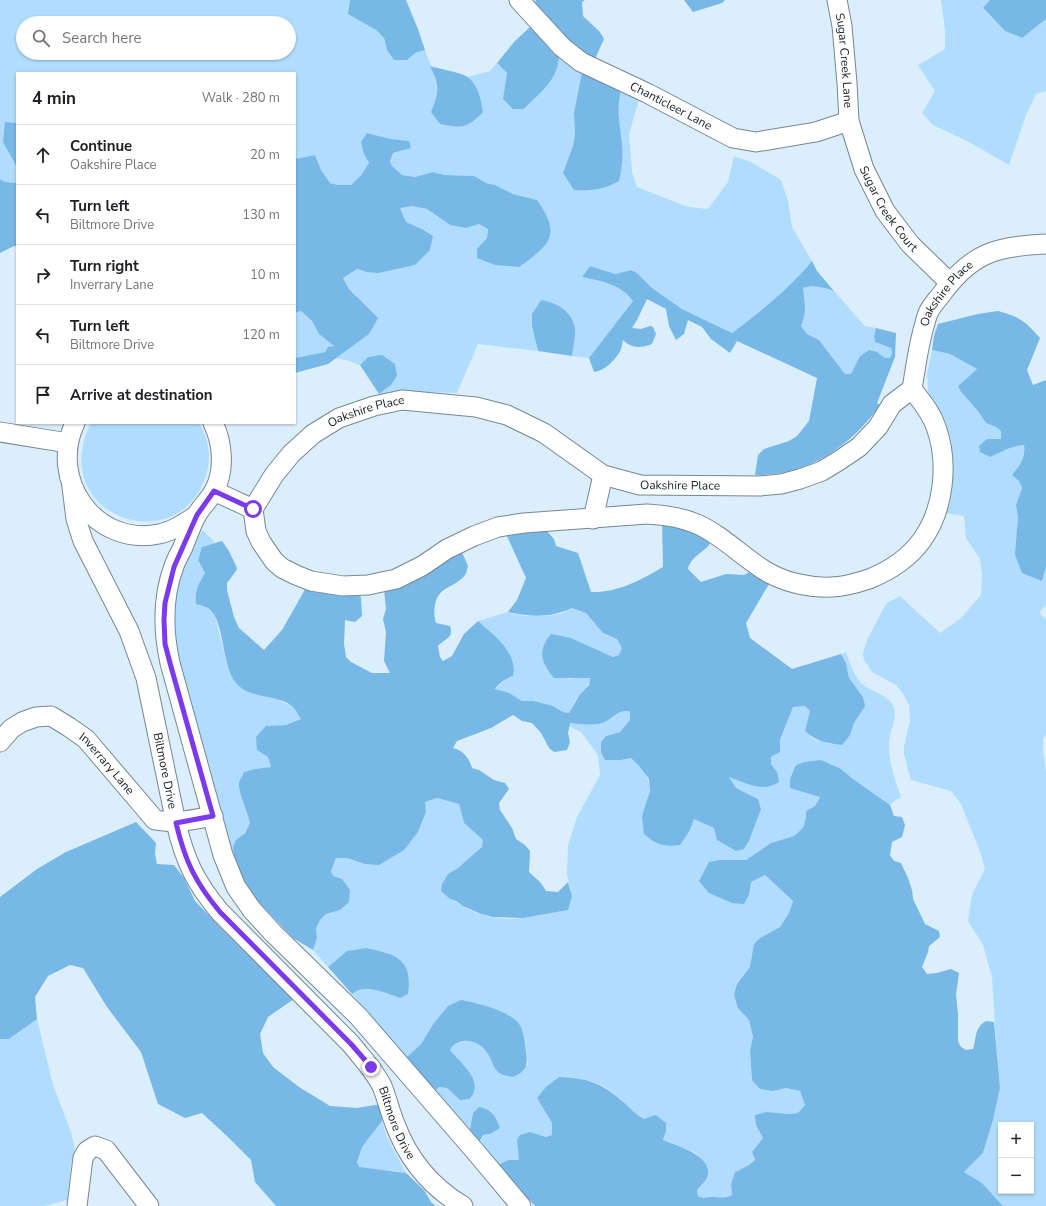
<!DOCTYPE html>
<meta charset="utf-8">
<style>
body{margin:0;font-family:"Nunito Sans",sans-serif;background:#f6f6f6;color:#202124}
.controls{position:absolute;right:12px;bottom:12px;display:grid;overflow:hidden;border-radius:0px;box-shadow:0 1px 3px #0004}
.controls button{width:36px;height:36px;display:grid;place-items:center;padding:0;border:0;border-bottom:1px solid #e0e0e0;background:#fff;color:#202124;font:20px sans-serif}
.stop{position:absolute;width:12px;height:12px;margin:-9px;border:3px solid #7c3aed;border-radius:50%;background:#fff}
.stop.end{background:#7c3aed;border-color:#fff;box-shadow:0 1px 4px #0008}
.list{margin:0;padding:0;list-style:none}
h2{display:flex;justify-content:space-between;align-items:center;height:52px;margin:0;padding:0 16px;font-size:17px}
h2 small{font-size:13px;font-weight:400;color:#757577}
.list li{display:grid;grid-template-columns:26px 1fr auto;gap:12px;align-items:center;box-sizing:border-box;height:60px;padding:0 16px;border-top:1px solid #e0e0e0}
.list b{display:block;font-size:15px;white-space:nowrap}
.list p{margin:0;font-size:13px;white-space:nowrap;color:#757577}
.list em{font-size:13px;font-style:normal;color:#757577}
.icon{flex:none;width:22px;height:22px;fill:none;stroke:currentColor;stroke-width:2;stroke-linecap:round;stroke-linejoin:round}
.map{position:relative;flex:none;width:1046px;height:1206px;overflow:hidden}
.search{position:absolute;background:#fff;box-shadow:0 1px 3px #0004;left:16px;top:16px;width:280px;height:44px;display:flex;align-items:center;gap:10px;box-sizing:border-box;padding:0 14px;border-radius:22px;color:#757577;font-size:15px}
.panel{position:absolute;background:#fff;box-shadow:0 1px 3px #0004;left:16px;top:72px;width:280px;height:352px;border-radius:0px}
.map>svg:first-child{display:block}
</style>
<div class="map">
<svg width="1046" height="1206" viewBox="0 0 1046 1206">
<rect width="100%" height="100%" fill="#dbeefb"/>
<path fill="#b0ddfd" fill-rule="evenodd" d="M0 0H350L348 14 376 30 384 38 387 50 407 60 415 53 425 50C430 65 438 79 437 95 437 100 433 107 431 112L477 88 467 77 490 71 497 63 507 73 503 100 524 109C540 92 557 82 559 57L582 72 574 113 575 134 573 146 563 173 622 145C619 126 616 110 621 91L639 99 629 134 632 172 637 187 688 207 708 209 728 182 734 156 751 162 781 180 788 201 792 227 812 261C789 289 761 311 732 333L682 309 652 288 637 273 631 270 615 274 590 266 582 277C602 281 621 284 633 301L589 358 572 356 575 329 541 300 532 314V326L538 351 478 344 457 393 403 391 379 394 391 385 368 357 360 365 346 360 335 358 369 334 356 295 349 289 343 278 357 269 367 272 415 265 430 250 433 236 422 229 406 222 400 208 412 206 427 209 450 225 466 228 479 224 488 229 487 238 477 249 537 200 513 194 495 185 486 183 474 176 444 175 433 172 415 177 402 175 392 166 390 161 393 153 405 150 409 141 391 139 368 133 364 154 369 163 362 174 351 185H338L330 183 321 170 315 155 295 159V73H17V123H5L17 167V183L5 182 0 179ZM23 23H289V53H23Z
M941 0H990L983 9 1005 31 1022 38 1046 19V91L1036 94 1026 115 1009 165 969 142 933 125 922 113 935 91 918 65 945 49V30Z
M808 286H819L834 291 865 326 876 328 874 337 875 342 891 348 892 353 890 358H885L877 352 860 356 851 374H845L819 340 807 334 800 326C807 311 806 303 803 288Z
M301 311 312 321 319 334 335 346 325 352 295 358V313Z
M932 350 950 354 977 369 958 386 961 392 978 411 986 423 996 427 1001 431V439H987L1006 450 1009 447 1024 445C1026 458 1019 465 1012 475L1019 481 1022 488 1016 505 1018 517 1017 533 1042 581 1046 566V605L1041 610 1040 614 1046 619V735L1043 738V752L1046 772V1206H1003L982 1183 964 1172 983 1153 993 1120 1000 1088 996 1041 992 977 983 945 968 921 972 894 985 869 981 854 961 804 951 791 911 780 908 770 904 753V747L910 720 909 705 902 692 896 685 872 672 864 660 863 654 867 640 883 609 887 603 900 596 940 633 960 619 981 595 982 575 980 559 966 538 964 516 943 513 928 388 927 374ZM1001 1125H1031V1191H1001Z
M91 423H199C210 441 212 461 204 481 173 560 46 514 91 423Z
M203 530 215 543 202 547 198 560 205 573C199 583 194 591 196 604L208 608 215 616 227 664 236 683 248 691 273 698 293 706 301 719 286 725 266 726 257 749 268 757 271 767 255 769 247 810 250 823C248 826 246 831 243 834 235 843 233 843 234 856L226 828 215 797 175 660 173 590 194 542Z
M572 608 586 613 603 633 617 639 623 648 619 655 613 657 571 638 568 679 582 677H590C589 688 584 688 578 696 575 701 572 707 569 713L563 712 553 706 534 701H522L509 693 495 689 505 680 513 676 493 634 478 621 508 612 524 616H547L560 614Z
M846 652C850 663 853 673 860 682 869 692 890 694 894 708 897 722 888 734 889 747 889 764 896 782 901 798L897 799 890 805 853 779 841 769 811 794 820 796 815 806 806 811V818L803 828 794 836 771 843 746 860H720L749 895 751 882 765 875 793 901 789 913 780 927 760 938 750 967 737 984 738 1008 749 1020 753 1037 750 1051 752 1080 773 1091 786 1088 800 1091 805 1105 798 1113 789 1114 767 1112 756 1125 763 1138 752 1152 755 1160 749 1165 735 1172 731 1184 732 1195C725 1200 719 1197 711 1197 705 1197 703 1198 698 1196L697 1190 707 1179 696 1153 663 1140 666 1131C657 1126 644 1122 636 1115 633 1112 631 1109 628 1106 606 1083 590 1078 559 1077L537 1098 552 1123V1135L546 1137 530 1132 519 1160H508L498 1165 479 1142 483 1135 490 1134 473 1113 470 1130 435 1091 438 1087 447 1088 452 1093 460 1062 450 1050C459 1036 477 1039 486 1051 489 1054 490 1059 492 1063L523 1072 528 1064 525 1040 512 1018 477 1003 448 1006 434 1024 421 1044 407 1057 352 994C364 983 386 993 400 998L388 953 366 948 347 951 328 967 313 950 317 938 316 928 320 920 326 914 340 910 342 879 333 876 331 871 336 858H347L365 864 418 832 426 812 425 802 437 798 459 804 464 823 483 840V847L458 868 448 874 442 884 450 899C455 901 458 903 463 906 469 910 476 913 483 915 512 924 539 914 568 910L571 890 567 875 568 846 577 817 600 775 598 755 581 732 569 726 570 723C578 724 594 726 602 723 614 719 615 710 630 711V720L620 732 606 736 621 760 631 758C654 780 653 786 642 816L690 830 694 819 714 828 744 849 749 841 761 809 758 799 736 788 729 776 747 784 777 772 771 764V757L780 752V741L793 707 805 706 810 711 805 731 814 739 830 744 850 735 854 723 864 706 863 697 849 678 846 663 841 654Z
M37 1019 53 1085 71 1132 75 1150 71 1165 67 1200 44 1206H0V1039H9Z
M382 1121 387 1137 406 1173 396 1171 359 1168 357 1162 362 1147Z"/>
<path fill="#77b8e6" d="M350 0H406L418 29 425 50 415 53 407 60H394L387 50 384 38 376 30 348 14Z
M536 0H585L582 2 583 16 600 32 604 39 595 59 582 52 559 34 535 3Z
M684 0H725L722 3 693 12Z
M990 0H1046V19L1022 38 1005 31 983 8Z
M531 26 554 54 559 57C557 82 540 92 524 109H513L503 99 507 73 497 63 514 42Z
M430 66C440 69 458 72 466 76 478 83 481 100 483 112 467 129 461 128 440 124L431 112C439 93 440 85 430 66Z
M582 72 621 91C616 112 620 123 622 144 623 156 622 169 619 181 602 190 593 191 574 190L563 173 573 146 575 134 574 113Z
M5 122 17 123V167L3 142Z
M367 133 391 139 409 141 411 148 393 153 390 161 392 166 402 175 415 177 433 172 444 175 474 176 486 183 495 185 513 194 537 200C562 236 550 244 519 267L495 265 477 258V249L487 238 488 229 479 224 466 228 450 225 427 209 412 206 400 208 406 222 422 229 433 236 430 250 415 265 378 273 367 272 357 269 343 278 349 289 378 318 369 334 328 364 295 373V358L325 352 328 347 334 346 319 334 312 321 301 311 295 313V159L315 155 321 170 330 183 338 185H351L362 174 369 163 364 154 361 142Z
M0 179 5 182 17 183V246H14L0 253Z
M812 261 817 271 834 291C824 288 814 284 803 288 805 304 807 311 801 326L807 334 819 340 845 374H851L860 356 869 350 877 352 885 358H890L892 353 891 348 875 342 874 337 876 328 896 333 895 357 877 403 880 405C850 447 808 476 755 475L758 455 764 449 789 441 797 436 809 421 817 378 737 341 730 353 711 339 702 327 688 320 684 334 676 340 669 326 666 309 647 299 637 320 632 328 641 329 650 326 653 327 656 334 652 344C641 348 632 349 623 340 622 344 622 349 619 353 614 361 604 371 594 372L589 358 633 301C621 284 601 281 582 277L590 266 615 274 631 270 637 273 652 288 682 309 732 333C761 311 789 289 812 261Z
M541 300C557 303 571 310 575 328 576 333 573 349 572 356L538 351 532 326V314Z
M998 311C1020 317 1025 321 1040 338L1027 370 1033 385 1046 380V566L1042 581 1022 573 1015 555 1018 517 1016 505 1022 488 1019 481 1012 475C1019 466 1026 458 1024 445 1010 446 1002 452 990 457L980 452 979 446 987 439H1001V431L996 427 986 423 978 411 961 392 958 386 977 369 950 354 932 350 934 336 938 324 978 314Z
M382 355 395 364 397 376 391 385 379 394 360 365 368 357Z
M662 519 712 540C707 552 691 555 688 569L701 582 726 574 744 575 752 571 769 584 746 623 750 638 792 669 841 654 846 663 849 678 863 697 865 706 854 723 850 735 842 745C827 743 817 742 805 731L810 711 805 706 793 707 780 740V752L771 757V764L777 772 779 782C762 793 746 783 729 777L736 788 758 799 761 809 749 841 744 849 736 851 717 840 714 828 694 819 690 830 680 845C663 847 657 845 644 834L642 816 650 791 649 779 639 766 631 758 621 760H605L601 752V742L606 736 620 732 630 720V711C615 710 614 719 602 723 594 726 579 724 570 723L568 733 570 742 567 750 554 752 549 748 541 733 532 723 522 721 513 715 491 728 457 741 453 748C464 751 469 758 472 768L479 770 494 780 505 783 509 789 499 803 500 810 512 828 516 839 525 845 530 851 529 872 541 883 546 891 558 892 568 882 572 896 568 910 523 918 493 917 481 914 463 906 456 901 450 899 441 891 442 884 448 874 458 868 482 847 483 840 464 823 459 804 437 798 425 802 426 812 418 832 404 850 379 865 365 864 347 858H336L331 871 333 876 342 879 350 890 349 902 340 910 326 914 320 920 316 928 317 938 313 950 293 938 251 894 244 881 234 856 233 847 236 840 245 833 250 823C248 813 238 791 239 784 239 780 243 776 244 772L255 769 271 767 268 757 257 750 256 737 266 726 286 725 301 719C298 715 296 709 292 706 276 694 249 699 236 683 221 665 225 619 208 608 204 606 199 605 196 604 194 591 199 583 205 573L198 560 202 547 222 541 229 551 237 568 236 571 227 583V590L234 617 239 628 264 650 282 630 307 586 356 594 361 597 362 616 355 622 345 620 344 644 346 657 351 662 372 673H390L384 661 386 632 383 619 386 609 384 590 453 552H462L468 566C467 568 467 573 465 575 455 588 438 586 435 605 434 611 434 617 436 623L450 626C454 639 445 638 438 646L440 657 443 661 452 656 464 634 478 621C494 635 518 653 513 676 506 679 500 682 495 689L509 693 522 701H534L553 706 563 712 569 713 580 694 589 685 590 678H554C541 662 537 651 551 634L571 638 613 657 619 655 622 648 617 639 603 633 586 613 572 608C550 618 532 617 508 612L517 600 526 578 507 536 512 533 544 528 554 539 556 546 578 553 591 592C617 593 641 580 663 567Z
M821 760 841 769 853 779 890 805 894 816 902 817 905 825 902 837 892 842 890 855 894 861 901 863 908 878 912 890 913 899 925 924 939 931 940 937 929 946 928 952 922 967 927 974 937 973 951 969 959 973 956 995 958 1013V1041L961 1047 966 1050 973 1049C977 1037 974 1028 986 1021L994 1022 1000 1088 993 1120 983 1153 964 1172 982 1183 1003 1206H535L498 1165 508 1160H519L517 1140 520 1135 530 1132 546 1137 552 1135V1123L537 1098 546 1087 559 1077C586 1078 601 1082 622 1101 630 1107 635 1115 644 1119L656 1115 666 1123V1131L663 1140C677 1146 715 1156 707 1178 705 1182 700 1186 697 1190L698 1196C703 1199 706 1197 712 1197 720 1197 725 1199 732 1195L731 1184 735 1172 749 1165 755 1160 752 1152 763 1138 756 1125 755 1115 767 1112 789 1114 798 1113 805 1105 800 1091 786 1088 773 1091 760 1089 752 1080 750 1051 753 1037 749 1020 738 1008 734 995 737 984 750 967 754 944 760 938 780 927 789 913 793 901 765 875 751 882 749 895 744 904 732 903 709 893 699 881 709 862 720 860H746L771 843 794 836 803 828 806 818V811L815 806 820 797 790 788V779L796 765 805 762Z
M136 822 156 843 155 854 157 864 174 865 184 878 195 901 221 928 294 999 268 1017 260 1034 263 1053 273 1067 299 1087 330 1106 357 1108 381 1104 382 1121 362 1147 357 1162 359 1167 406 1173 424 1190 431 1202 436 1206H276L255 1182 251 1160 228 1137 202 1113 185 1118 158 1104 141 1052 107 1007 83 968 70 965 48 976 35 997 37 1019 9 1039H0V897L37 869 66 852Z
M366 948C396 954 413 959 408 994L400 998C386 993 364 983 352 994L328 967 347 951Z
M461 1000C477 1003 513 1011 521 1027 524 1035 525 1043 526 1051 528 1067 527 1070 513 1077 508 1076 501 1075 498 1072 492 1066 491 1057 486 1051 477 1039 458 1036 450 1050 458 1060 479 1077 474 1091 474 1094 471 1097 469 1099L460 1100 447 1088 439 1087 435 1091 407 1057 421 1044 434 1023 448 1006Z
M479 1107C493 1110 495 1116 500 1128L490 1134 483 1135 479 1142 470 1130 473 1113Z"/>
<g fill="none" stroke-linecap="round" stroke-linejoin="round">
<defs>
<g id="street">
<path id="s1" d="M519 0 562 47 581 62 647 93 733 138 756 142 816 132 849 121"/>
<path id="s2" d="M837 0 842 26 847 83 849 121 864 169 885 211 910 244 950 283"/>
<path id="s3" d="M912 389C921 401 931 412 936 427 949 463 944 509 922 540 909 558 889 571 869 579 857 583 844 587 831 587 811 588 787 583 769 573 744 559 724 536 697 524 681 517 665 515 647 514L524 523 498 527 474 536 447 549 422 566 396 579 368 585 343 586 311 581 296 575 282 568 274 561 261 542 256 531 253 509 274 475 291 454 313 434 339 418 374 406 402 400 476 407 507 415 544 433 603 475 640 485 760 486 781 484 800 479 822 471 840 460 859 447 878 427 892 404 912 389C916 366 918 346 925 323 926 319 927 315 929 311 932 305 939 298 943 292 973 252 998 246 1046 244"/>
<path d="M75 423C48 480 95 547 159 534 173 531 185 523 197 515"/>
<path d="M213 423C223 443 225 471 214 491 209 500 201 507 196 516 191 526 187 537 183 547 180 553 176 560 174 566 162 598 163 631 170 663L223 855 236 887 252 910 273 933 358 1016 474 1150 521 1206"/>
<path d="M0 432 68 443"/>
<path id="s4" d="M72 487 76 519 83 541 129 631 146 678 176 823C185 861 195 882 220 912L351 1044C362 1058 374 1070 382 1086 387 1098 390 1112 395 1124 408 1159 431 1187 463 1206"/>
<path d="M214 491 253 509"/>
<path d="M593 519 603 475"/>
<path id="s5" d="M0 742 11 729 22 722 36 717 51 716 69 727 86 739 155 820C176 824 192 820 213 816"/>
<path d="M77 1206 83 1158 87 1151 95 1146 106 1150 149 1206"/>
</g>
</defs>
<use href="#street" stroke="#768793" stroke-width="21"/>
<use href="#street" stroke="#fff" stroke-width="19"/>
</g>
<g fill="none" stroke-linecap="round" stroke-linejoin="round">
<path stroke="#7c3aed" stroke-width="5" d="M253 509 214 491 197 515 174 567 165 603 164 620 165 644 170 663 213 816 176 823C185 861 195 882 220 912L351 1044 371 1067"/>
</g>
<g text-anchor="middle" stroke-width="3" stroke-linejoin="round" paint-order="stroke">
<g font-size="12" fill="#161d22" stroke="#dbeefb">
<text dy="4" stroke="none"><textPath href="#s2" startOffset="61">Sugar Creek Lane</textPath></text>
<text dy="4" stroke="none"><textPath href="#s1" startOffset="188">Chanticleer Lane</textPath></text>
<text dy="4" stroke="none"><textPath href="#s2" startOffset="219">Sugar Creek Court</textPath></text>
<text dy="4" stroke="none"><textPath href="#s3" startOffset="1785">Oakshire Place</textPath></text>
<text dy="4" stroke="none"><textPath href="#s3" startOffset="1077">Oakshire Place</textPath></text>
<text dy="4" stroke="none"><textPath href="#s3" startOffset="1413">Oakshire Place</textPath></text>
<text dy="4" stroke="none"><textPath href="#s5" startOffset="134">Inverrary Lane</textPath></text>
<text dy="4" stroke="none"><textPath href="#s4" startOffset="301">Biltmore Drive</textPath></text>
<text dy="4" stroke="none"><textPath href="#s4" startOffset="733">Biltmore Drive</textPath></text>
</g>
</g>
</svg>
<div class="controls">
<button>+</button>
<button>−</button>
</div>
<div class="stop" style="left:253px;top:509px"></div>
<div class="stop end" style="left:371px;top:1067px"></div>
<div class="search"><svg class="icon" aria-label="search" viewBox="0 0 24 24"><circle cx="10" cy="10" r="6"/><path d="M15 15l6 6"/></svg>Search here</div>
<section class="panel">
<h2>4 min<small>Walk · 280 m</small></h2>
<ul class="list">
<li><svg class="icon" aria-label="ahead" viewBox="0 0 24 24"><path d="M12 20V5M6 11l6-6 6 6"/></svg><div><b>Continue</b><p>Oakshire Place</p></div><em>20 m</em></li>
<li><svg class="icon" aria-label="left" viewBox="0 0 24 24"><path d="M17 20v-9H6M10 6l-5 5 5 5"/></svg><div><b>Turn left</b><p>Biltmore Drive</p></div><em>130 m</em></li>
<li><svg class="icon" aria-label="right" viewBox="0 0 24 24"><path d="M7 20v-9h11M14 6l5 5-5 5"/></svg><div><b>Turn right</b><p>Inverrary Lane</p></div><em>10 m</em></li>
<li><svg class="icon" aria-label="left" viewBox="0 0 24 24"><path d="M17 20v-9H6M10 6l-5 5 5 5"/></svg><div><b>Turn left</b><p>Biltmore Drive</p></div><em>120 m</em></li>
<li><svg class="icon" aria-label="arrive" viewBox="0 0 24 24"><path d="M6 21V4h12l-3 4 3 4H6"/></svg><div><b>Arrive at destination</b></div></li>
</ul>
</section>
</div>
